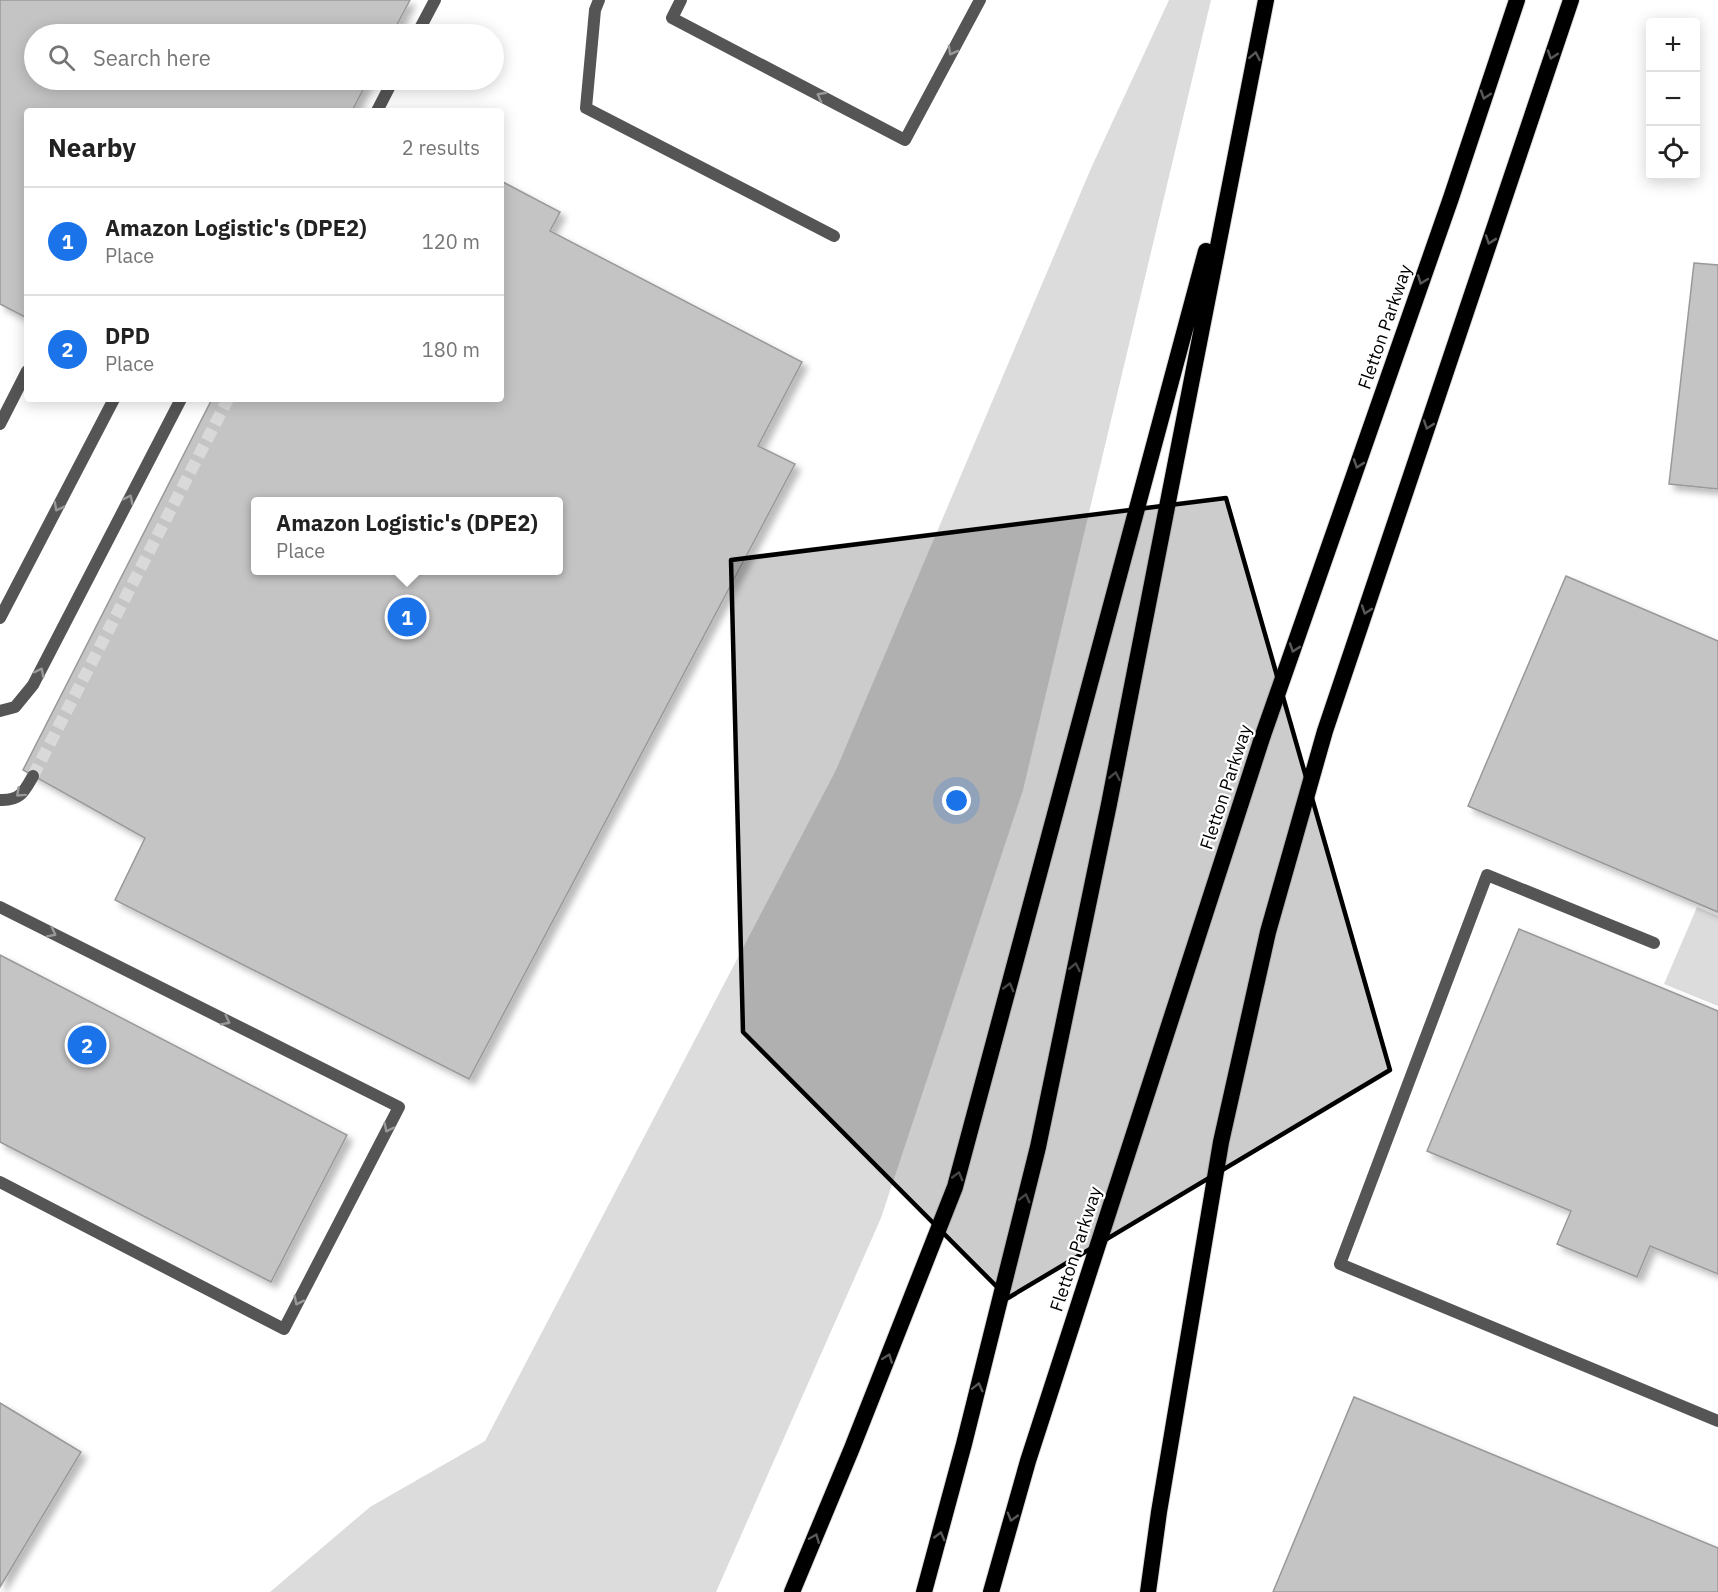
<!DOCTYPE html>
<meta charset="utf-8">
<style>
body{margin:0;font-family:"IBM Plex Sans",sans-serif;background:#f2f2f2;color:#222}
.controls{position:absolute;right:18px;top:18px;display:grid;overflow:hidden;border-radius:6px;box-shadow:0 3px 15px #0003}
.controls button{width:54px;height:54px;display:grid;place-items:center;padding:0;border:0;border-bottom:2px solid #e0e0e0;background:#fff;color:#222;font:30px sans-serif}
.you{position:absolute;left:957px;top:801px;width:21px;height:21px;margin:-15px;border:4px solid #fff;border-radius:50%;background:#1a73e8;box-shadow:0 0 0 9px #1a73e833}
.badge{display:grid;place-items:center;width:39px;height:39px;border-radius:50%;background:#1a73e8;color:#fff;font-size:20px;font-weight:700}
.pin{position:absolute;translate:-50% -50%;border:3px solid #fff;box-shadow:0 2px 6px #0006}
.popup{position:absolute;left:251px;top:497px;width:312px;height:78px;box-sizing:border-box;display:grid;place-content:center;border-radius:6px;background:#fff;filter:drop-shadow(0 2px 4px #0005);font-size:20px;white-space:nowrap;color:#767676}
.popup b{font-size:22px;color:#222}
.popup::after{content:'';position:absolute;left:50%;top:100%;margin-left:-12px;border:12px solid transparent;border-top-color:#fff}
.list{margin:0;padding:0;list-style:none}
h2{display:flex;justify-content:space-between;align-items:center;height:78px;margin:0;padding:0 24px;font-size:26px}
h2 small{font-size:20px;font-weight:400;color:#767676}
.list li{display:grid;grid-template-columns:39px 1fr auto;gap:18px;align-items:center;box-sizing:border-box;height:108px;padding:0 24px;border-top:2px solid #e0e0e0}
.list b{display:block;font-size:22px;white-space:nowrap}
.list p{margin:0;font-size:20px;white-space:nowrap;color:#767676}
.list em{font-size:20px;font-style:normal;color:#767676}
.icon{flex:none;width:33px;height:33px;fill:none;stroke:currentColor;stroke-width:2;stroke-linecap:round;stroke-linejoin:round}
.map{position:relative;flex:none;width:1718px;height:1592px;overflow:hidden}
.search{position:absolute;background:#fff;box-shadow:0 3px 15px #0003;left:24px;top:24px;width:480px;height:66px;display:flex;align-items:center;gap:15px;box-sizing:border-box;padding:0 21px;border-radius:33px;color:#767676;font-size:22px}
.panel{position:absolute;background:#fff;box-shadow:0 3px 15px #0003;left:24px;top:108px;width:480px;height:294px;border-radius:6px}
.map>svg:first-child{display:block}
</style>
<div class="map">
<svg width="1718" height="1592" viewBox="0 0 1718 1592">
<defs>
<filter id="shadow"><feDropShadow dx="5.5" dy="5.5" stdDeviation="3" flood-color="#0004"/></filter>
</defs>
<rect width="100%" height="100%" fill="#fff"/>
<path fill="#dcdcdc" d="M1169 0H1211L1023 790 881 1218 716 1592H270L370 1507 485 1441 836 770 1092 166Z
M1697 907 1718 916V1006L1664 984Z"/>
<path fill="#c4c4c4" stroke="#999" stroke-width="1.5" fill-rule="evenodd" filter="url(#shadow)" d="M0 0H410L392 34H34V80H368L352 111H27V318L0 304Z
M501 181 560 212 550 231 802 362 758 446 795 464 469 1079 115 900 145 838 23 770 212 399H501ZM255 502H558V570H255Z
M1694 263 1718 265V489L1669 484Z
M1566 576 1718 641V912L1468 806Z
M1519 929 1718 1011V1274L1650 1246 1637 1277 1557 1244 1571 1211 1427 1151Z
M0 955 347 1135 271 1282 0 1142Z
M1354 1397 1718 1548V1592H1273Z
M0 1403 81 1452 0 1587Z"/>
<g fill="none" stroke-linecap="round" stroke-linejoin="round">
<path stroke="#d9d9d9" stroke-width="12" stroke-dasharray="12 6" stroke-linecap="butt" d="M33 776 228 399"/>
<defs>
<path id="trunk" d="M792 1592 852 1448 955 1187 1206 251
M924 1592 964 1444 1038 1147 1109 804 1266 0
M991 1592 1028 1461 1262 738 1451 198 1517 0
M1148 1592 1159 1512 1221 1142 1268 932 1325 731 1571 0"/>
</defs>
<use href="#trunk" stroke="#dbdbdb" stroke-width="18"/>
<path stroke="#555" stroke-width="12" d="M599 0 595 10 586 108 834 236
M681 0 672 18 905 140 980 0
M0 907 399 1107 284 1329 0 1182
M1654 943 1487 875 1340 1264 1718 1421"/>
<path stroke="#555" stroke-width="12" d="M417 34 435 0
M377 111 393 80
M0 424 27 371
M0 618 114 399
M0 711 15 707 33 685 181 399
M0 800C20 801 24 792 33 776"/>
<use href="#trunk" stroke="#000" stroke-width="16"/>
</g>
<defs><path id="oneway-chevron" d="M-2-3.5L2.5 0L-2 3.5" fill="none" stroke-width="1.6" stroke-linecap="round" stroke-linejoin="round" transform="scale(1.5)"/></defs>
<g stroke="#999">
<use href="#oneway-chevron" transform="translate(952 51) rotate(119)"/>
<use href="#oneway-chevron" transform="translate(821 96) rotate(-152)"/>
<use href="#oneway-chevron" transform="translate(129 499) rotate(-63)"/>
<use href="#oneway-chevron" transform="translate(58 507) rotate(118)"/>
<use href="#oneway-chevron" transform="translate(40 672) rotate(-63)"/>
<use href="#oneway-chevron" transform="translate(20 793) rotate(138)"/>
<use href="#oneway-chevron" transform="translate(52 933) rotate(27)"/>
<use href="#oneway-chevron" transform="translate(226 1021) rotate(27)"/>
<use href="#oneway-chevron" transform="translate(388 1128) rotate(117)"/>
<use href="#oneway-chevron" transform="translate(298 1301) rotate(117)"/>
</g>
<g stroke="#595959">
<use href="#oneway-chevron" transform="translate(1552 55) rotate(108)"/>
<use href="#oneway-chevron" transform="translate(1255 56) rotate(-79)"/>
<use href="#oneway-chevron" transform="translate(1485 95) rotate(108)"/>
<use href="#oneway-chevron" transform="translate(1490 240) rotate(109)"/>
<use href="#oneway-chevron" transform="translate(1422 280) rotate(110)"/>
<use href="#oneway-chevron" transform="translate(1428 425) rotate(109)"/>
<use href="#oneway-chevron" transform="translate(1358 464) rotate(109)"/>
<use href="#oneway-chevron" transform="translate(1366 610) rotate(109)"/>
<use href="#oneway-chevron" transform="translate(1294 648) rotate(109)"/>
<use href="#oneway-chevron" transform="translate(1115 776) rotate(-79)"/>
<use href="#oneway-chevron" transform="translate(1075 967) rotate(-78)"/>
<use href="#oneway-chevron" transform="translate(1009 987) rotate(-75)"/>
<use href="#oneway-chevron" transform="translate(958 1176) rotate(-75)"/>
<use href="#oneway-chevron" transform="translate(1025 1198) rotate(-76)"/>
<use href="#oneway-chevron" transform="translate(888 1358) rotate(-69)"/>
<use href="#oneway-chevron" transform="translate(978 1387) rotate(-76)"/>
<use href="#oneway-chevron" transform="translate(1012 1517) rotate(106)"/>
<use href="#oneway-chevron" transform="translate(940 1536) rotate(-75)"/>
<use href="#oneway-chevron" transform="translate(815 1538) rotate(-68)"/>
</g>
<path fill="#000" fill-opacity="0.2" stroke="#000" stroke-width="4.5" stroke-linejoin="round" d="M1226 498 1390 1070 1008 1298 743 1032 731 560Z"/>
<g text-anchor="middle" stroke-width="4.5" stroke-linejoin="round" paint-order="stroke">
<g font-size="18" fill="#000" stroke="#fff">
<text transform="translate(1385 327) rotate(-71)" y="6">Fletton Parkway</text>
<text transform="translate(1226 787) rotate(-72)" y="6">Fletton Parkway</text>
<text transform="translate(1076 1249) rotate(-72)" y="6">Fletton Parkway</text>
</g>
</g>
</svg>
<div class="controls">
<button>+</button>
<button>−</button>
<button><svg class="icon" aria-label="locate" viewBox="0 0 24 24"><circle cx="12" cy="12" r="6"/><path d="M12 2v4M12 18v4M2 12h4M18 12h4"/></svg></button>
</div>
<div class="you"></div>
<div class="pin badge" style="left:407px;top:617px">1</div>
<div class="popup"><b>Amazon Logistic's (DPE2)</b>Place</div>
<div class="pin badge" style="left:87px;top:1045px">2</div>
<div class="search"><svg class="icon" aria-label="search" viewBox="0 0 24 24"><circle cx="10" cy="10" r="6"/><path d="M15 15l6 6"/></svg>Search here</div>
<section class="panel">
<h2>Nearby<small>2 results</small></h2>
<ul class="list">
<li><span class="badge">1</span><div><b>Amazon Logistic's (DPE2)</b><p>Place</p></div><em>120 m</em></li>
<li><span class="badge">2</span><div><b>DPD</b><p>Place</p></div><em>180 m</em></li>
</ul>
</section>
</div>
